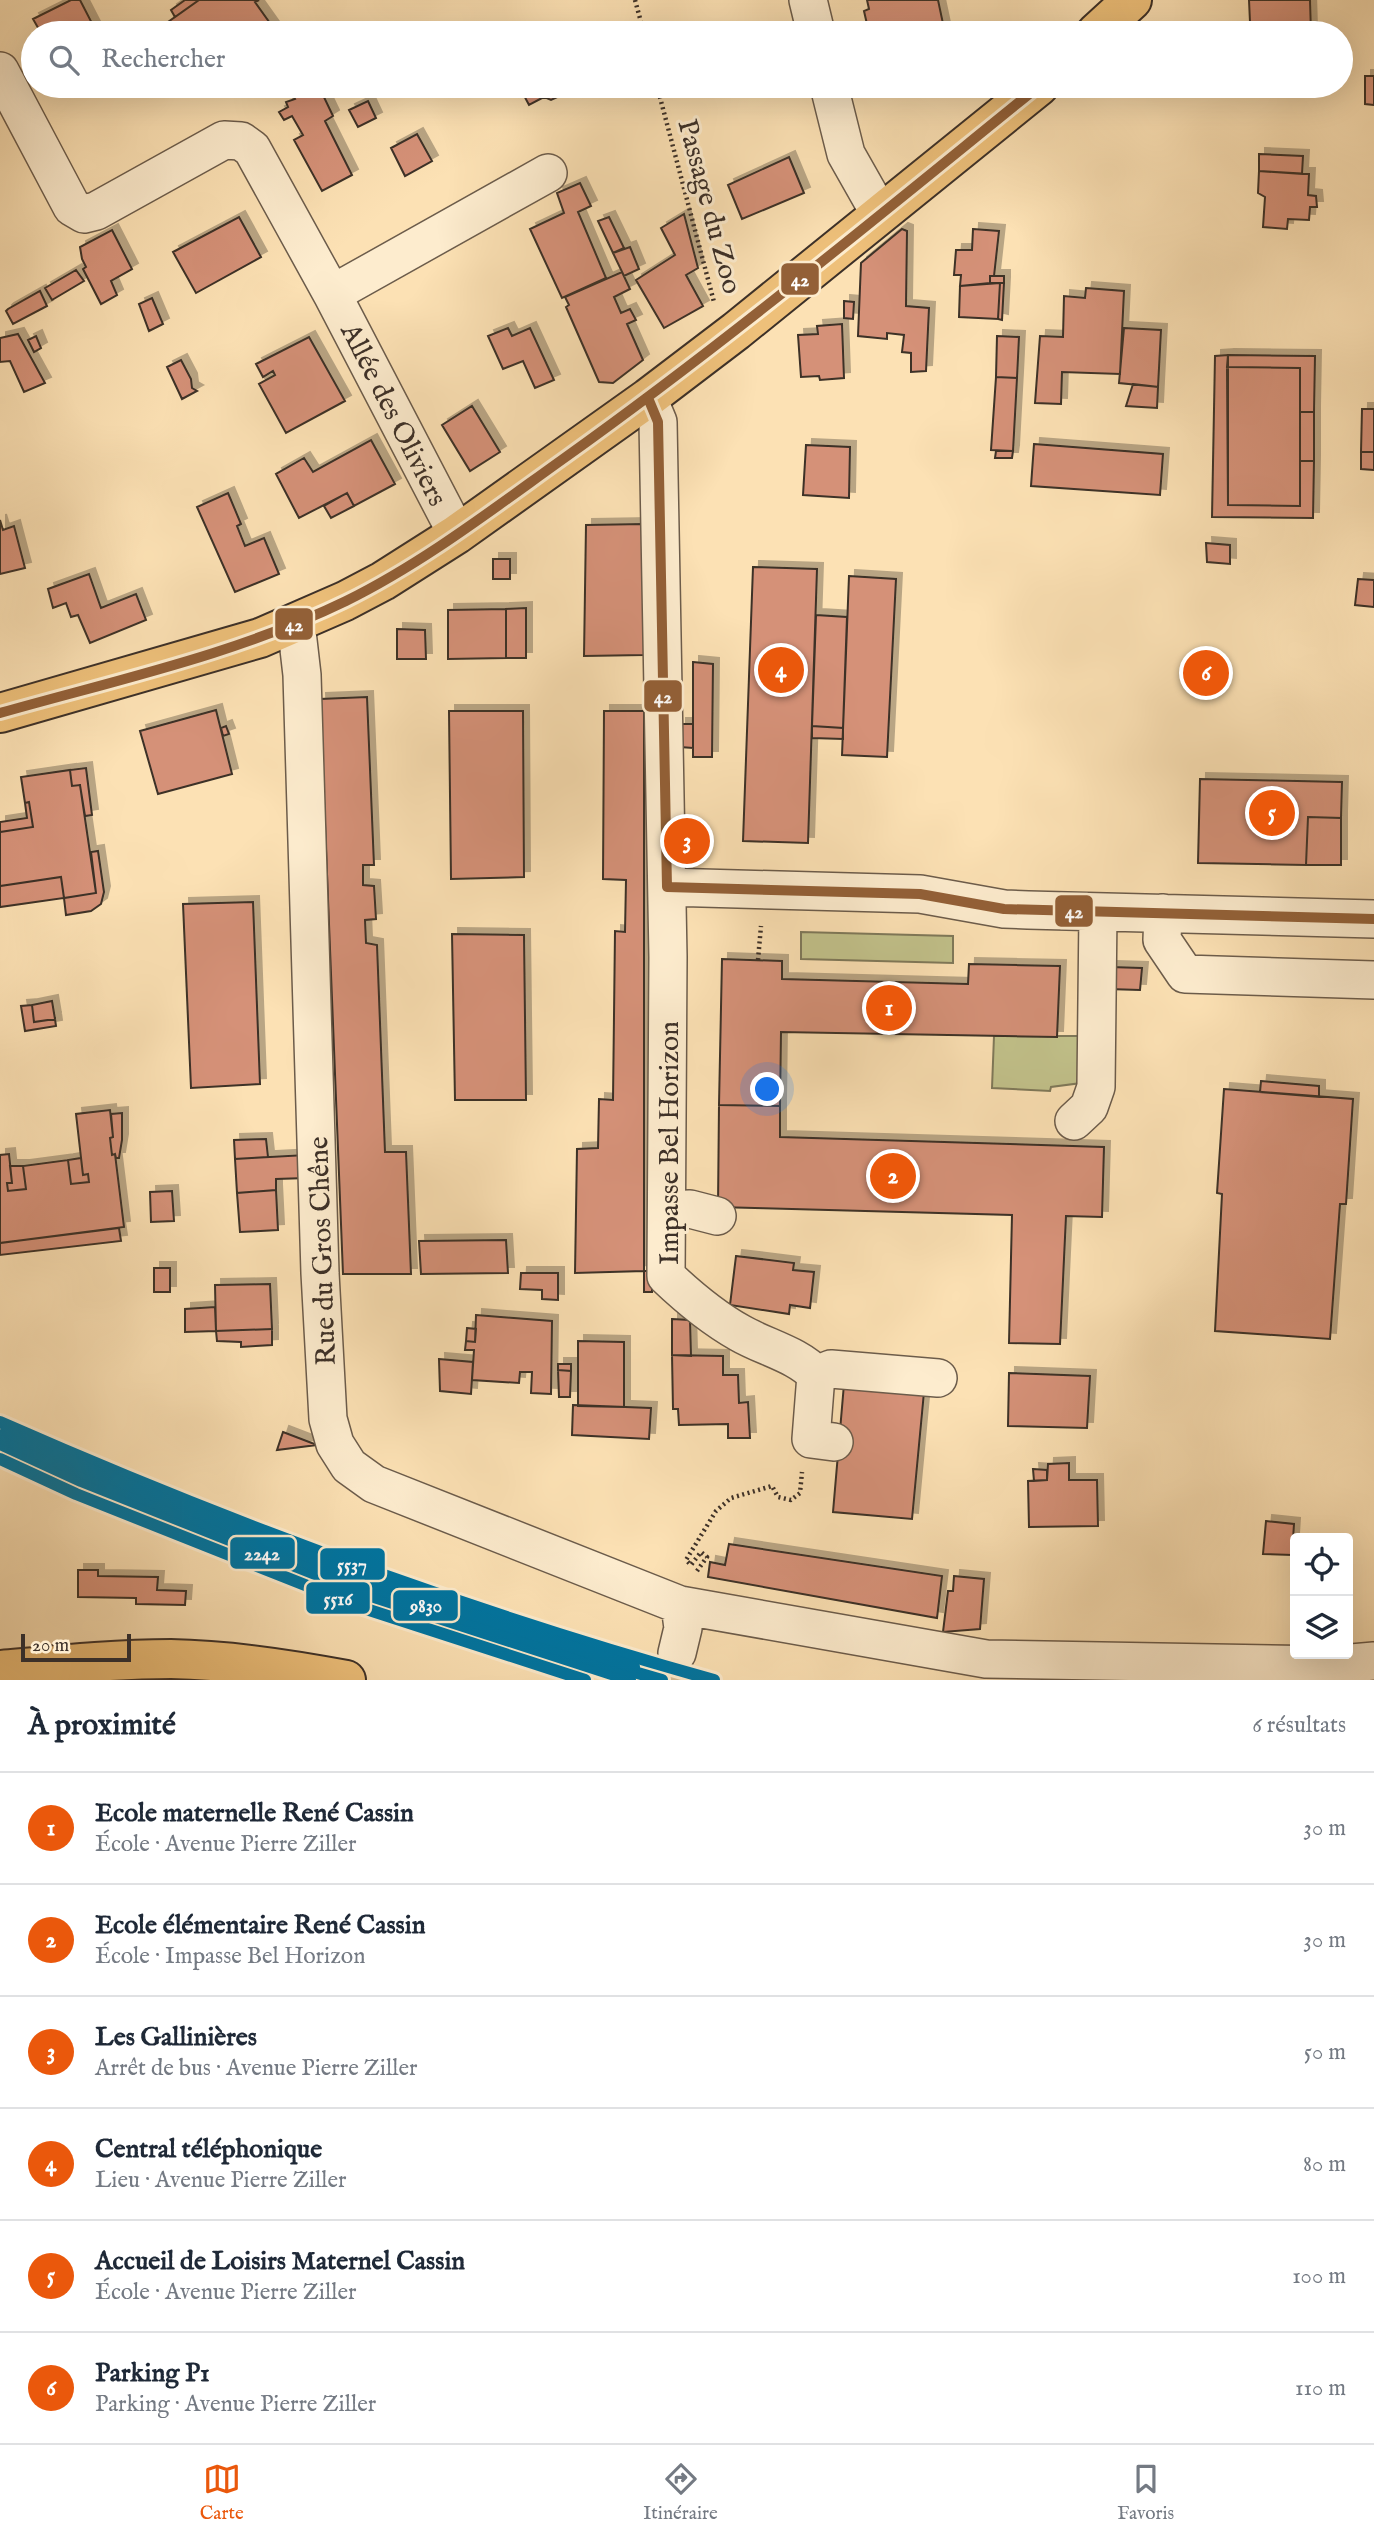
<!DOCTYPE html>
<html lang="fr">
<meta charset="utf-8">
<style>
body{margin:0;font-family:"IM FELL English",serif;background:#f2f2f3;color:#1f2937}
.controls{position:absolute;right:21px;bottom:21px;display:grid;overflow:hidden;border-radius:7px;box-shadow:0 7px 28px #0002}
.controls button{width:63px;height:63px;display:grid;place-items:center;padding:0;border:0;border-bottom:2px solid #e0e1e3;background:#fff;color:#1f2937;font:35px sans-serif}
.scale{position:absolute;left:21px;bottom:18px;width:110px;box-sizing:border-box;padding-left:7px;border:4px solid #3c3028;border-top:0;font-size:19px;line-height:24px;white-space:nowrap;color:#3c3028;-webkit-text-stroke:5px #fdecce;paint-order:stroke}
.you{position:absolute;left:768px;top:1090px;width:24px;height:24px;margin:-18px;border:5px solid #fff;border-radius:50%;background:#1a73e8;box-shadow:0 0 0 10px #1a73e833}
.badge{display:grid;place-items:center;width:46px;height:46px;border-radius:50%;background:#ea580c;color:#fff;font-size:23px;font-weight:700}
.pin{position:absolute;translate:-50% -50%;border:4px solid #fff;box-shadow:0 2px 7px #0006}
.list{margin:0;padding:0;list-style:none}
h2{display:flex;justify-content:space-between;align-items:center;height:91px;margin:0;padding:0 28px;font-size:30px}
h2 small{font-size:23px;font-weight:400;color:#747a83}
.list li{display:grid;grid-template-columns:46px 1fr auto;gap:21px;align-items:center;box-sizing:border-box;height:112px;padding:0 28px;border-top:2px solid #e0e1e3}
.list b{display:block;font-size:26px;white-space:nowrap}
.list p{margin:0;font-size:23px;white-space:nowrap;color:#747a83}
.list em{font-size:23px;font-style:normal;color:#747a83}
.icon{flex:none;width:38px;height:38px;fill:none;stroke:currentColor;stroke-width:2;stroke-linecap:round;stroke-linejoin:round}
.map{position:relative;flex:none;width:1374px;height:1680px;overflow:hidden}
.search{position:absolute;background:#fff;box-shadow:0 7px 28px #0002;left:21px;right:21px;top:21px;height:77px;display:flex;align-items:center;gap:18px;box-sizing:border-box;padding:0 24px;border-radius:38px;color:#747a83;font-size:26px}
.sheet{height:763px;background:#fff}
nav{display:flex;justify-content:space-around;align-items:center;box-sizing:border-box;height:98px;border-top:2px solid #e0e1e3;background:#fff;font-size:19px;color:#747a83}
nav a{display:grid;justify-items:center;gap:4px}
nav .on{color:#ea580c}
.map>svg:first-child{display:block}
</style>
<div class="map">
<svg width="1374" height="1680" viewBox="0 0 1374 1680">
<defs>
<filter id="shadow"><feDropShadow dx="6" dy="-6" stdDeviation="0" flood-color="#0004"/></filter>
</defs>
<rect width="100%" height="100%" fill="#fce1b4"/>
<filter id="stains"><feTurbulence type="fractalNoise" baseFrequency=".00286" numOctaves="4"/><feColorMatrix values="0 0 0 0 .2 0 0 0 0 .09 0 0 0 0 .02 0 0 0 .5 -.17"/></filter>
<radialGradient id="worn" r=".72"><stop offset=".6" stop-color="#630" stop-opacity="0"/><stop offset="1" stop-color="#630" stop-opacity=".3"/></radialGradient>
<path fill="#c2c28b" stroke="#7f795a" stroke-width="2" d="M801 932 953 936V963L801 959Z
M994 1036H1083L1081 1083 1051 1087 1050 1091 992 1088Z"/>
<path fill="#d59178" stroke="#3c3028" stroke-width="2" filter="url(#shadow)" d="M71 0H80L97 33H41L33 19Z
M185 0H199L175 17 171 10Z
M199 0H259L255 2 277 33H225L219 25 207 33H176L168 22Z
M867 0H938L945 33H869L864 11 869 9Z
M1249 0H1310L1311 33H1287V27H1272V22H1250Z
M1365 76H1374V105L1365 104Z
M288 86 334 87 322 93 333 116 325 121 352 175 322 191 294 140 303 135 292 116 284 120 279 112 288 107 286 102 295 99Z
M519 86H538L544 97 529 105Z
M538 86H566L564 94 551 100 544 97Z
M368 101 376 118 358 127 349 110Z
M417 134 432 161 405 176 391 148Z
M1259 154 1303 156 1302 174 1259 171Z
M789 157 804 193 742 219 728 185Z
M1259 171 1309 174 1308 195 1316 196 1317 207H1310L1309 220 1288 219 1287 229 1263 227 1265 197 1258 193Z
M580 183 591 206 578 212 606 278 562 298 530 229 564 213 557 193Z
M684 214 698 268 686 275 703 306 664 328 636 280 675 255 661 228Z
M239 217 261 257 196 293 173 252Z
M609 217 624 248 613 253 598 221Z
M902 229 907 231 906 306 929 308 926 371 911 372V353L902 352 904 335 887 333V339L858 336 861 263Z
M973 229 999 231 994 276H990V283L960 286 961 275H954L956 250H972Z
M112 230 132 269 111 281 117 295 101 304 83 269 86 267 82 259 80 247Z
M630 247 639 269 624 276 613 253Z
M76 270 84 281 52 300 45 288Z
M622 272 630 289 614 297 621 313 630 309 636 320 627 324 643 360 613 383 599 382 566 307 569 305 565 297Z
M990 276H1004V283H990Z
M1000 283H1004L1002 320 998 319Z
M1000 283 998 319 959 317 960 286Z
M1086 288 1124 291 1120 374 1062 372 1061 404 1035 403 1040 336 1063 337 1064 296 1085 298Z
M40 291 47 306 13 324 6 311 8 309Z
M152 298 163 324 149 331 139 304Z
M844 301 854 302 853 319 844 318Z
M842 324 844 378 820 380 819 376 801 377 798 335 818 334 817 326Z
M508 328 512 336 530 328 554 380 535 388 523 361 503 369 488 336Z
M1124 328 1161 330 1158 387 1119 383Z
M18 334 45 383 24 392 10 361 0 362V338Z
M36 336 41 348 34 352 28 340Z
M997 336 1019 337 1017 378 996 377Z
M309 337 345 401 286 433 259 384 275 375 273 371 263 377 256 364Z
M1228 355 1315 356 1314 412H1300V368L1227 367Z
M1228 355V505L1300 506V461H1314L1313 518 1212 517 1215 356Z
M181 360 191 379 192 388 197 391 182 399 167 367Z
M1227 367 1300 368V506L1228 505Z
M996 377 1017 378 1013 451 991 450Z
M1133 384 1158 387 1157 408 1126 406Z
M472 406 500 452 470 471 442 425Z
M1362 409H1374V452H1361Z
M1300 412H1314V461H1300Z
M371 440 395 484 354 506 347 493 299 518 276 474 304 458 313 472Z
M1034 444 1163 454 1160 495 1031 486Z
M806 445 850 447 849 498 803 495Z
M996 451H1013L1012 458H995Z
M1361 452H1374V470L1361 469Z
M228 493 241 524 237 526 245 546 264 538 279 574 235 592 197 507Z
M347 493 354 506 331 518 324 506Z
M0 520 3 530 14 526 25 568 0 574Z
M644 524V655L584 656 586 525Z
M1206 543 1230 545V564L1207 562Z
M493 559H510V579H493Z
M753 567 817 569 808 843 743 841Z
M89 574 101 608 136 594 146 620 90 643 78 615 71 617 66 603 53 608 48 589Z
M849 576 896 579 887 757 842 755Z
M1358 579 1374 580V607L1355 605Z
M526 608V658H506V609Z
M506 609V658L448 659V610Z
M816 615 847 617 843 728 812 726Z
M397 629 425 630 426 659H397Z
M693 662 713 664 712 757H693Z
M367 697 374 865H363V885L374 886 376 919 365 920 366 943 377 945 385 1152H406L411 1274H343L320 699Z
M216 710 232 774 158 794 140 731Z
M449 711H523L524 877 451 879Z
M604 711H644V1271L575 1273 577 1149 598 1148 599 1099 613 1100 615 931 625 932 626 880 603 879Z
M680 724H693V748L680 747Z
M226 726 229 734 223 736 221 728Z
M812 726 843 728V739L812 738Z
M86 768 92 815 85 816 80 785 72 786 70 770Z
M70 770 72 786 80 785 96 893 64 898 61 877 0 886V832L33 827 29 802 25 803 21 777Z
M1200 779 1342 782 1341 818 1308 817 1306 865 1198 863Z
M29 802 33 827 0 832V822L27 818 25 803Z
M1308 817 1341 818V865H1306Z
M98 851 104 892 101 904 91 911 66 915 64 898 96 893 91 852Z
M61 877 64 898 0 907V886Z
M253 902 260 1084 191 1088 183 904Z
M452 934 524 935 526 1100H455Z
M722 959 782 961V979L968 984 969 964 1060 966 1057 1037 781 1032 780 1106 719 1105Z
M1110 967 1142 968 1140 990 1108 989Z
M52 1001 55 1019 34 1022 32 1005Z
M32 1005 34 1022 55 1019 56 1026 25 1031 21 1006Z
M1261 1081 1319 1086V1097L1260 1092Z
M1224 1089 1353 1099 1346 1204H1340L1330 1339 1215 1331 1222 1194 1217 1193Z
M719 1105 780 1106V1137L1104 1147 1102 1217 1066 1216 1060 1344 1009 1343 1012 1215 718 1207Z
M110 1110 113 1137 110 1138 112 1155 115 1154 124 1227 0 1243V1155L9 1154 12 1183H7L8 1191 26 1189 23 1166 68 1160 71 1184 89 1182 88 1174 83 1175 76 1114Z
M122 1113V1140L119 1158H116L115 1154 112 1155 110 1138 113 1137 111 1114Z
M266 1139 268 1157 235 1159 234 1140Z
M306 1155 307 1178 276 1179V1190L237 1193 235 1159Z
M81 1158 83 1175 88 1174 89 1182 71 1184 68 1160Z
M10 1166H23L26 1189 8 1191 7 1183H12Z
M276 1190 278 1230 240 1232 237 1193Z
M172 1191 174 1221 151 1222 150 1192Z
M119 1228 121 1241 0 1255V1243Z
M506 1240 508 1273 421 1274 419 1241Z
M736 1256 794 1263 793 1270 814 1272 810 1308 790 1305 789 1314 730 1305Z
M154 1268H170V1292H154Z
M644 1271H652V1292H644Z
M521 1273H558V1300L542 1299V1290L520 1289Z
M270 1284 272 1329 216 1331 215 1285Z
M215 1307 216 1331 185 1332V1309Z
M476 1315 552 1321 551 1394 531 1393 532 1372H520L519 1383 472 1380 474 1350H465L466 1341 475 1342Z
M672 1319 690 1320 691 1356 672 1355Z
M467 1328 476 1329 475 1342 466 1341Z
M272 1329V1345L241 1347V1342L217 1341 216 1331Z
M578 1341 624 1342V1407L578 1406Z
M672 1355 723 1356V1375H738L739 1403 748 1402 750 1438H728V1424L679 1425 678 1409H673Z
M439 1359 473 1362 471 1394 440 1391Z
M558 1364H571V1371L558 1370Z
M558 1370 571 1371 570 1397H559Z
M1009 1373 1090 1376 1087 1428 1008 1426Z
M844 1384 924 1392 912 1519 833 1512Z
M573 1405 651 1408 649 1439 572 1435Z
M283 1432 317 1445 277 1450Z
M1069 1463V1480H1097L1098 1526 1029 1527 1028 1481 1047 1480 1048 1464Z
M1033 1469 1047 1470V1480L1034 1481Z
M1266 1521 1294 1524 1292 1555 1263 1554Z
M729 1544 942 1576 937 1618 708 1577 710 1562 725 1565Z
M78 1570H98V1576L158 1577 157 1590 186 1591 185 1605 136 1604V1598L78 1597Z
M954 1576 984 1579 980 1629 943 1632 948 1591H953Z"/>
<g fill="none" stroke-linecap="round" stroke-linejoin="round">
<path stroke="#d6be98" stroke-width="37" stroke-dasharray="37 18" stroke-linecap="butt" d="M670 1680 677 1653"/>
<defs>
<path id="minor" d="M808 0 816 33
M0 71 72 207 84 214 96 211 224 140 241 141 252 149 332 294 457 534
M829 86 846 154 880 214
M332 294 548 173
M648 398 658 422 668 957 666 1276C687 1296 715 1319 740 1333 764 1347 799 1355 816 1375L811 1439 834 1442
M296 623 302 675 320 1273 328 1419 335 1444 349 1466 374 1484 680 1605 683 1628 677 1653
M667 887 920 894 1004 909 1028 910 1374 919
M1163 913 1162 940 1185 974 1374 980
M1074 1121 1089 1107 1096 1087 1098 912
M667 1210 690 1209 717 1216
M816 1375 831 1369 938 1378
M680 1605 986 1659 1329 1665 1374 1661"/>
<path id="major" d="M1096 33 1132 0
M0 713 260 638 345 601 383 581 457 534 648 398 736 331 1039 86
M0 1670C56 1665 114 1659 171 1659 230 1660 288 1669 346 1680"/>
</defs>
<use href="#minor" stroke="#6c5c4b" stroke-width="40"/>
<use href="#major" stroke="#3c3028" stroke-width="42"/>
<path stroke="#3c3028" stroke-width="4.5" stroke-dasharray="2 3.5" stroke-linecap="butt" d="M635 0 644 33
M657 86 714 302
M758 960 761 926
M697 1571 707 1557 701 1552 691 1565 686 1560 716 1511 731 1498 772 1486 778 1497 791 1500 800 1493 802 1472"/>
<use href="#minor" stroke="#fdecce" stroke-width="37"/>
<use href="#major" stroke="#eec07a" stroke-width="38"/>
<defs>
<path id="bus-1" d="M648 398 658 422 667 887 920 894 1004 909 1374 919
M0 713C116 680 237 654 346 601 423 563 493 509 563 459 727 342 882 213 1039 86"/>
</defs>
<use href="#bus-1" stroke="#fdecce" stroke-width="16"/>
<use href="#bus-1" stroke="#936037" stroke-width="10"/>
<defs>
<path id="rail-1" d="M0 1422C234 1525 467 1611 714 1680"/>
<path id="rail-2" d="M0 1444 81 1481 368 1595 630 1680"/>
<path id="rail-3" d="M0 1459 76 1494 363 1608 585 1680"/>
<path id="rail-4" d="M0 1437C216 1532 435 1616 662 1680"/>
<path id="rail-5" d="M6 1431 86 1468 373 1582 634 1667"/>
</defs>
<use href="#rail-1" stroke="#fdecce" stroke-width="18"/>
<use href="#rail-2" stroke="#fdecce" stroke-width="18"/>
<use href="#rail-3" stroke="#fdecce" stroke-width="18"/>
<use href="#rail-4" stroke="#fdecce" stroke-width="18"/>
<use href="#rail-5" stroke="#fdecce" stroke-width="18"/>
<use href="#rail-1" stroke="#0075a1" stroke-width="12"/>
<use href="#rail-2" stroke="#0075a1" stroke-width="12"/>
<use href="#rail-3" stroke="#0075a1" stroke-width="12"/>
<use href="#rail-4" stroke="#0075a1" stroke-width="12"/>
<use href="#rail-5" stroke="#0075a1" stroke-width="12"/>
</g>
<g text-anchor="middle" stroke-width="6" stroke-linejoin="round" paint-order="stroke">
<g font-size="28" fill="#3c3028" stroke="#fdecce">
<text transform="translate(711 206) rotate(75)" y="10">Passage du Zoo</text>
<text transform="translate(395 414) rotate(63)" y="10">Allée des Oliviers</text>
<text transform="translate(668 1143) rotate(-90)" y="10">Impasse Bel Horizon</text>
<text transform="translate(321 1251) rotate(-92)" y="10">Rue du Gros Chêne</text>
</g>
</g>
<g stroke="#fdecce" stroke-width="2.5">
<rect x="780" y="262" width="40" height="34" rx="7" fill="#936037"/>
<rect x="274" y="607" width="40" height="34" rx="7" fill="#936037"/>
<rect x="643" y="679" width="40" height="34" rx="7" fill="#936037"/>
<rect x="1054" y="894" width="40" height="34" rx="7" fill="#936037"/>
<rect x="229" y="1536" width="67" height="34" rx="7" fill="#0075a1"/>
<rect x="319" y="1547" width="67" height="34" rx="7" fill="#0075a1"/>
<rect x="305" y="1581" width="66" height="34" rx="7" fill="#0075a1"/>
<rect x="392" y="1589" width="67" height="33" rx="7" fill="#0075a1"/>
</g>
<g font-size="19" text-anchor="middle" font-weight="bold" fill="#fff">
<text x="800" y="286">42</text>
<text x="294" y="631">42</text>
<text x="663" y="703">42</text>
<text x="1074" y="918">42</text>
<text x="262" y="1560">2242</text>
<text x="352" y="1571">5537</text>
<text x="338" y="1605">5516</text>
<text x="426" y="1612">9830</text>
</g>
<rect width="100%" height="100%" filter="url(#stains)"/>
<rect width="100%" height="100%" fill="url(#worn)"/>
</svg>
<div class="controls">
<button><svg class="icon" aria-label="locate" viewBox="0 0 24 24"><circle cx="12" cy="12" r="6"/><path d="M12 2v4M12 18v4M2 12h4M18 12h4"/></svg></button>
<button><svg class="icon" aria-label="layers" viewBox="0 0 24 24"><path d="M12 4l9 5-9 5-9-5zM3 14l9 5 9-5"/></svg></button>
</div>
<div class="scale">20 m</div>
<div class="you"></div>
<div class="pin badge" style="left:889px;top:1008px">1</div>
<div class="pin badge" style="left:893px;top:1176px">2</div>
<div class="pin badge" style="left:687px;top:841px">3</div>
<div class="pin badge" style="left:781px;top:670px">4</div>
<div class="pin badge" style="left:1272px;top:813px">5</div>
<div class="pin badge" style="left:1206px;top:673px">6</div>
<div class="search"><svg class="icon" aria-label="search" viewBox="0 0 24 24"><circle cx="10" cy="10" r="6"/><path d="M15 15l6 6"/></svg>Rechercher</div>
</div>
<section class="sheet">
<h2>À proximité<small>6 résultats</small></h2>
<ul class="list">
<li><span class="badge">1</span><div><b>Ecole maternelle René Cassin</b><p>École · Avenue Pierre Ziller</p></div><em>30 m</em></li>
<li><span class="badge">2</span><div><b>Ecole élémentaire René Cassin</b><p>École · Impasse Bel Horizon</p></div><em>30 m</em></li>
<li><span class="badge">3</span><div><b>Les Gallinières</b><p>Arrêt de bus · Avenue Pierre Ziller</p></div><em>50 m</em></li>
<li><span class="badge">4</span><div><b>Central téléphonique</b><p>Lieu · Avenue Pierre Ziller</p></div><em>80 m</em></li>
<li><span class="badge">5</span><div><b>Accueil de Loisirs Maternel Cassin</b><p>École · Avenue Pierre Ziller</p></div><em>100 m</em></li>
<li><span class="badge">6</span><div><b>Parking P1</b><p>Parking · Avenue Pierre Ziller</p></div><em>110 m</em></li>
</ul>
</section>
<nav>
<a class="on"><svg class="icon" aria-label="map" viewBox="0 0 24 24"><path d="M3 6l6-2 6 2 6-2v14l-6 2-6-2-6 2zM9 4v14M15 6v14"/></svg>Carte</a>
<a><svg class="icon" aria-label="directions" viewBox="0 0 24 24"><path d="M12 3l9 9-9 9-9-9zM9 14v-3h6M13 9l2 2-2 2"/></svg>Itinéraire</a>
<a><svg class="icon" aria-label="saved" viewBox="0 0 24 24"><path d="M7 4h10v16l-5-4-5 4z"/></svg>Favoris</a>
</nav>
